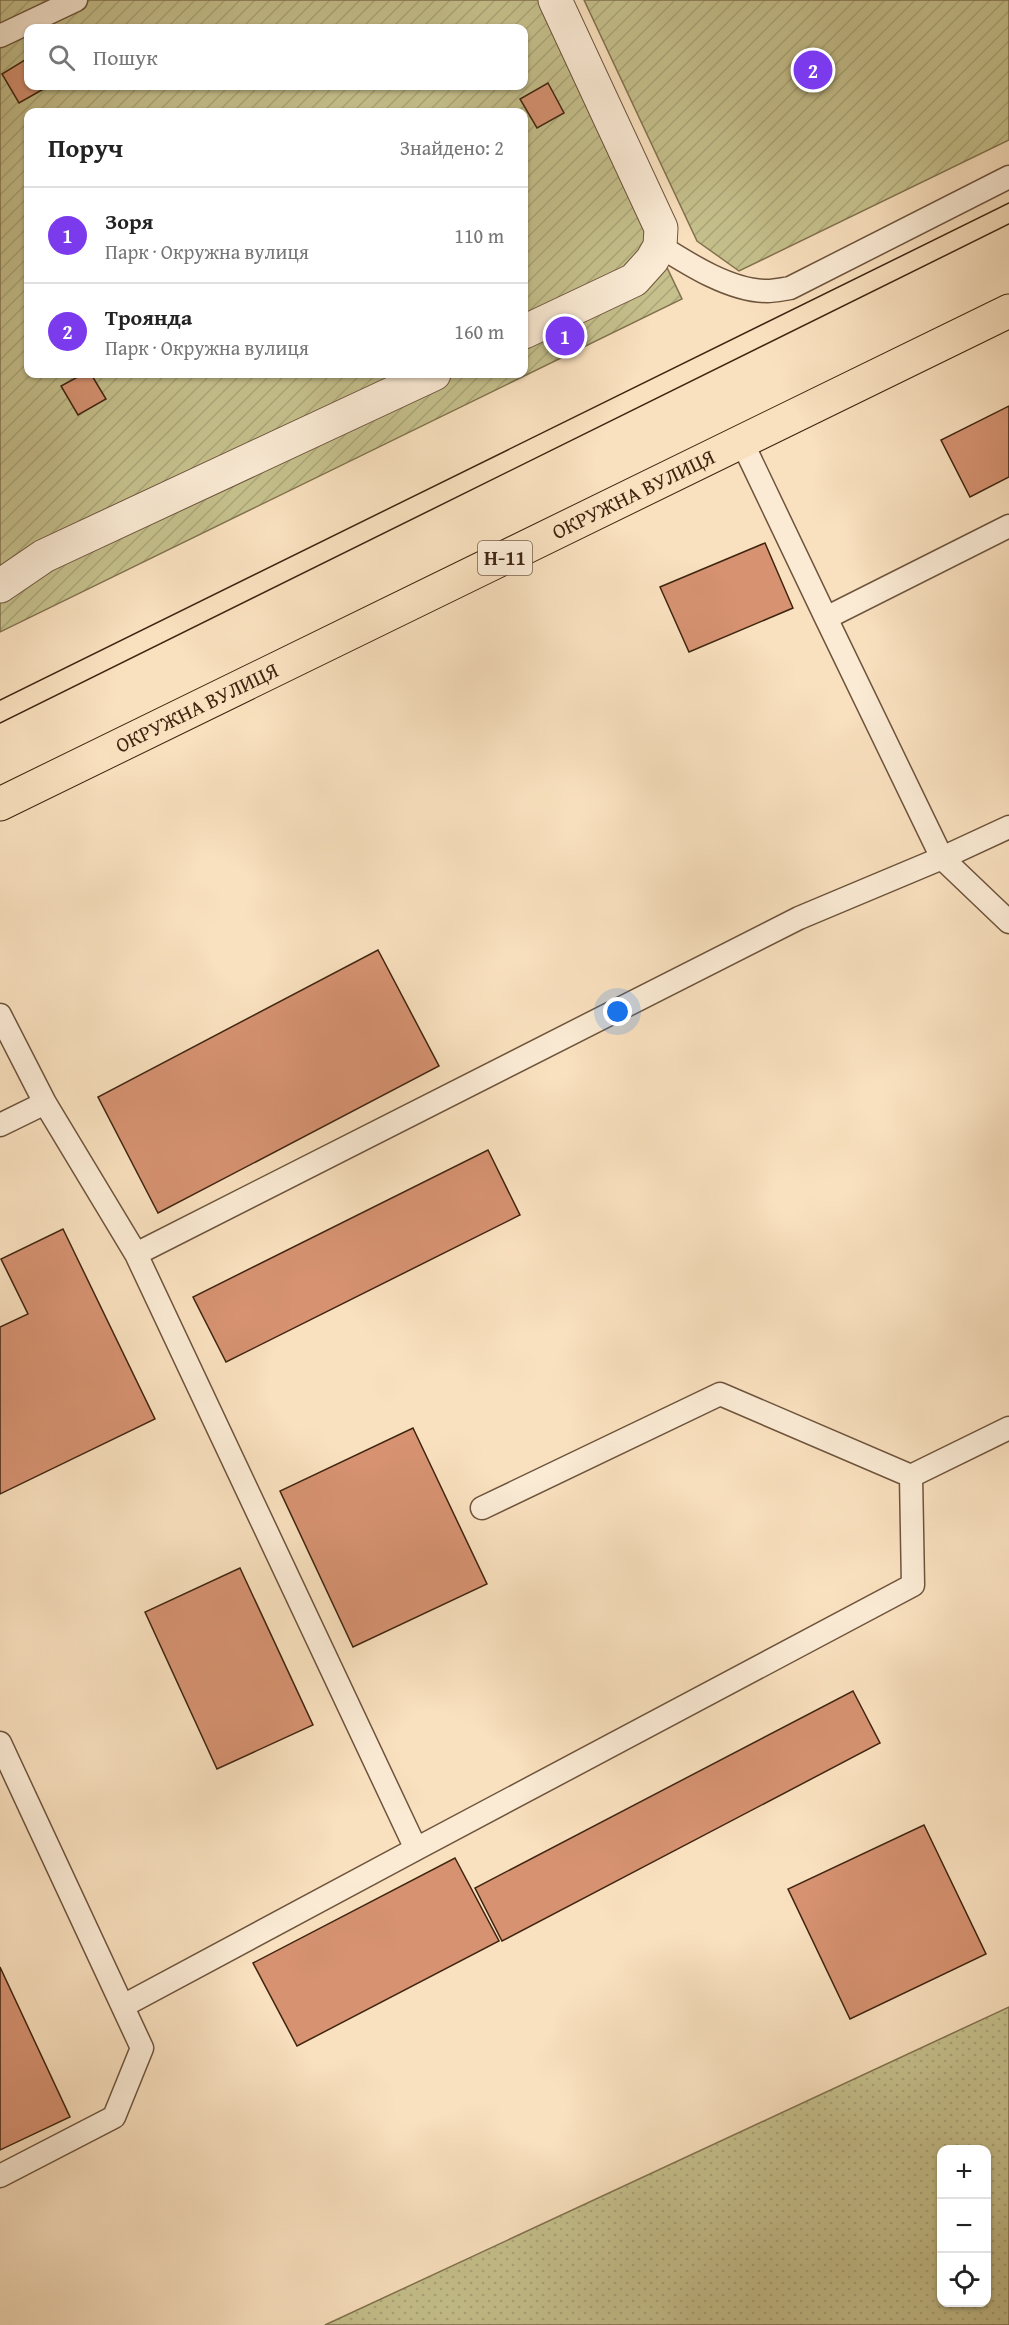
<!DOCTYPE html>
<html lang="uk">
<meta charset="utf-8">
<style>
body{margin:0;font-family:"Gentium Book Plus",serif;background:#f2f2f2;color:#222}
.controls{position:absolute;right:18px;bottom:18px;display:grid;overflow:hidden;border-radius:12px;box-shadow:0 2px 4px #0004}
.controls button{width:54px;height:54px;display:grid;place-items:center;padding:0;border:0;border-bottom:2px solid #e0e0e0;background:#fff;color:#222;font:30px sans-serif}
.you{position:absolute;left:618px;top:1012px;width:21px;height:21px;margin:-15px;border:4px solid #fff;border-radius:50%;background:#1a73e8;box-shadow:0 0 0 9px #1a73e833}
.badge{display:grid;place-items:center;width:39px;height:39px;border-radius:50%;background:#7c3aed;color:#fff;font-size:20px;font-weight:700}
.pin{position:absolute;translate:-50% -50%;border:3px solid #fff;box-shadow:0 2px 6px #0006}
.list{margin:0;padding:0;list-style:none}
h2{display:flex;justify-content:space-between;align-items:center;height:78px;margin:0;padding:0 24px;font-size:26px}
h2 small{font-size:20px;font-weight:400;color:#767676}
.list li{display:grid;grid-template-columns:39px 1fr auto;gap:18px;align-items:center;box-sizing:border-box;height:96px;padding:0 24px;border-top:2px solid #e0e0e0}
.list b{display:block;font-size:22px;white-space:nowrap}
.list p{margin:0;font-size:20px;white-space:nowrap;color:#767676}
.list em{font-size:20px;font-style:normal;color:#767676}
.icon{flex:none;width:33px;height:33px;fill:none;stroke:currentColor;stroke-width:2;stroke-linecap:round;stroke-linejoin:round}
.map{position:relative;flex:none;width:1009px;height:2325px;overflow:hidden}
.search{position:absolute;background:#fff;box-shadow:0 2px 4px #0004;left:24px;top:24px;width:504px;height:66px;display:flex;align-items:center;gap:15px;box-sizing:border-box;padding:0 21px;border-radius:12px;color:#767676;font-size:22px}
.panel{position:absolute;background:#fff;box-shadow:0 2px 4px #0004;left:24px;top:108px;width:504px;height:270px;border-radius:12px}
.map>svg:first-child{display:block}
</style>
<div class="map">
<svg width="1009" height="2325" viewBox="0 0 1009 2325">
<defs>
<pattern id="grass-dots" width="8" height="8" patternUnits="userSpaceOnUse" patternTransform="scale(1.5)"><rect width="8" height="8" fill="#c5c08c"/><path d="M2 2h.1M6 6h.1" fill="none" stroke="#aaa578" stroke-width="1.8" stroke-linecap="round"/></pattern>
<pattern id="garden-furrows" width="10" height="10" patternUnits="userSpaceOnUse" patternTransform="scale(1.5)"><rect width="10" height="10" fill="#c5c08c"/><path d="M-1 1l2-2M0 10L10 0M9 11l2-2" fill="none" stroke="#aaa578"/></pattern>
</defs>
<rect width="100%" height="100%" fill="#f9e0be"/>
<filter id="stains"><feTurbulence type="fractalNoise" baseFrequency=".00333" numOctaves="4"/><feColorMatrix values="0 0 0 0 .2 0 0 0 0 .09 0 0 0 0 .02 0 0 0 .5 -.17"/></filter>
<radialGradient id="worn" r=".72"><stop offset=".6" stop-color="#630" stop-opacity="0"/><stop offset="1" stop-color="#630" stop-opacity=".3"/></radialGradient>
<path fill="url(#grass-dots)" stroke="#82724e" stroke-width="1.5" fill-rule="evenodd" d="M1009 2007V2325H325ZM942 2150H986V2302H942Z"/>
<path fill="url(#garden-furrows)" stroke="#82724e" stroke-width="1.5" fill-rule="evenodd" d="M0 0H539L682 299 0 632ZM28 28H524V86H28ZM28 112H524V374H28Z
M584 0H1009V140L739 271 697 241Z"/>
<path fill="#d69271" stroke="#3f2510" stroke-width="1.5" d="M28 58V86L47 87 19 103 2 74Z
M548 83 564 113 537 128 520 99Z
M83 374H91L106 399 78 415 61 386Z
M1009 406V477L970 497 941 440Z
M765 543 793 608 689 652 660 587Z
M378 950 439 1066 158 1213 98 1097Z
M488 1150 520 1215 226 1362 193 1297Z
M63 1229 155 1419 0 1494V1327L28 1314 1 1259Z
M413 1428 487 1584 353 1647 280 1491Z
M240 1568 313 1725 217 1769 145 1612Z
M853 1691 880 1743 502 1941 475 1888Z
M924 1825 986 1954 850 2019 788 1889Z
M455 1858 499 1941 297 2046 253 1963Z
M0 1967 70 2117 0 2150Z"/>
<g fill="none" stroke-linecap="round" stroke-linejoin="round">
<defs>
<path id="lane" d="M0 36 76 0
M660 246C690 265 731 291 767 291 775 291 783 289 790 288L1009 177
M742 442 826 618
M1009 526 826 618 942 858 1009 922
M0 1015 45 1103 136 1254 799 918 942 858 1009 827
M0 1125 45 1103
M136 1254 416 1849 913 1585 911 1476
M482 1508 720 1394 911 1476 1009 1428
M0 1743 142 2048 114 2117 0 2176
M123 2006 416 1849"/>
<path id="street" d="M524 332 634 280 652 260 660 246 661 228 555 0
M0 586 44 556 434 374"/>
<g id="primary">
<path id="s1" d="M0 804 1009 311"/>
</g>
</defs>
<use href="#lane" stroke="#6e543c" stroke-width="25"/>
<use href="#street" stroke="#6e543c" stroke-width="35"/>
<use href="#primary" stroke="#3f2510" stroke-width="35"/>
<use href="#lane" stroke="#fbebd5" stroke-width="22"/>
<use href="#street" stroke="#fbebd5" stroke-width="33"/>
<use href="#primary" stroke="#f9e0be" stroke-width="33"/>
<path stroke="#3f2510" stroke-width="1.5" d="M0 700 1009 203
M0 723 1009 224"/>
</g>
<g text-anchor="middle" stroke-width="4.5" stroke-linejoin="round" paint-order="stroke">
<rect fill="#fbebd5" stroke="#77604b" stroke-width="1.5" x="478" y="541" width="54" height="34" rx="4.5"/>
<g font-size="20" font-weight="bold" fill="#3f2510">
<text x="505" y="565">Н-11</text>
</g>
<g font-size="21" fill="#3f2510" stroke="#fbebd5">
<text dy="7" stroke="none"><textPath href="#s1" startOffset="705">ОКРУЖНА ВУЛИЦЯ</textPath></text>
<text dy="7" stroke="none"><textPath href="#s1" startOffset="219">ОКРУЖНА ВУЛИЦЯ</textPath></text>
</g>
</g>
<rect width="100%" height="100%" filter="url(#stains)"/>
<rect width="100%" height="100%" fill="url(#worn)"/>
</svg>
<div class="controls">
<button>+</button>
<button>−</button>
<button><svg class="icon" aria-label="locate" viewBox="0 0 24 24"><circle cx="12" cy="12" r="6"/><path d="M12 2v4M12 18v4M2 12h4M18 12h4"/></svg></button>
</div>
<div class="you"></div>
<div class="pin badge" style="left:565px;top:336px">1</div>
<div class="pin badge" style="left:813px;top:70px">2</div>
<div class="search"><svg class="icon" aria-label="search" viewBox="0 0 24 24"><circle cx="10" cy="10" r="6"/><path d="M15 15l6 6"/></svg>Пошук</div>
<section class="panel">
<h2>Поруч<small>Знайдено: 2</small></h2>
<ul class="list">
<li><span class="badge">1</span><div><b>Зоря</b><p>Парк · Окружна вулиця</p></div><em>110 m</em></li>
<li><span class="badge">2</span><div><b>Троянда</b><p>Парк · Окружна вулиця</p></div><em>160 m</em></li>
</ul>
</section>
</div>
